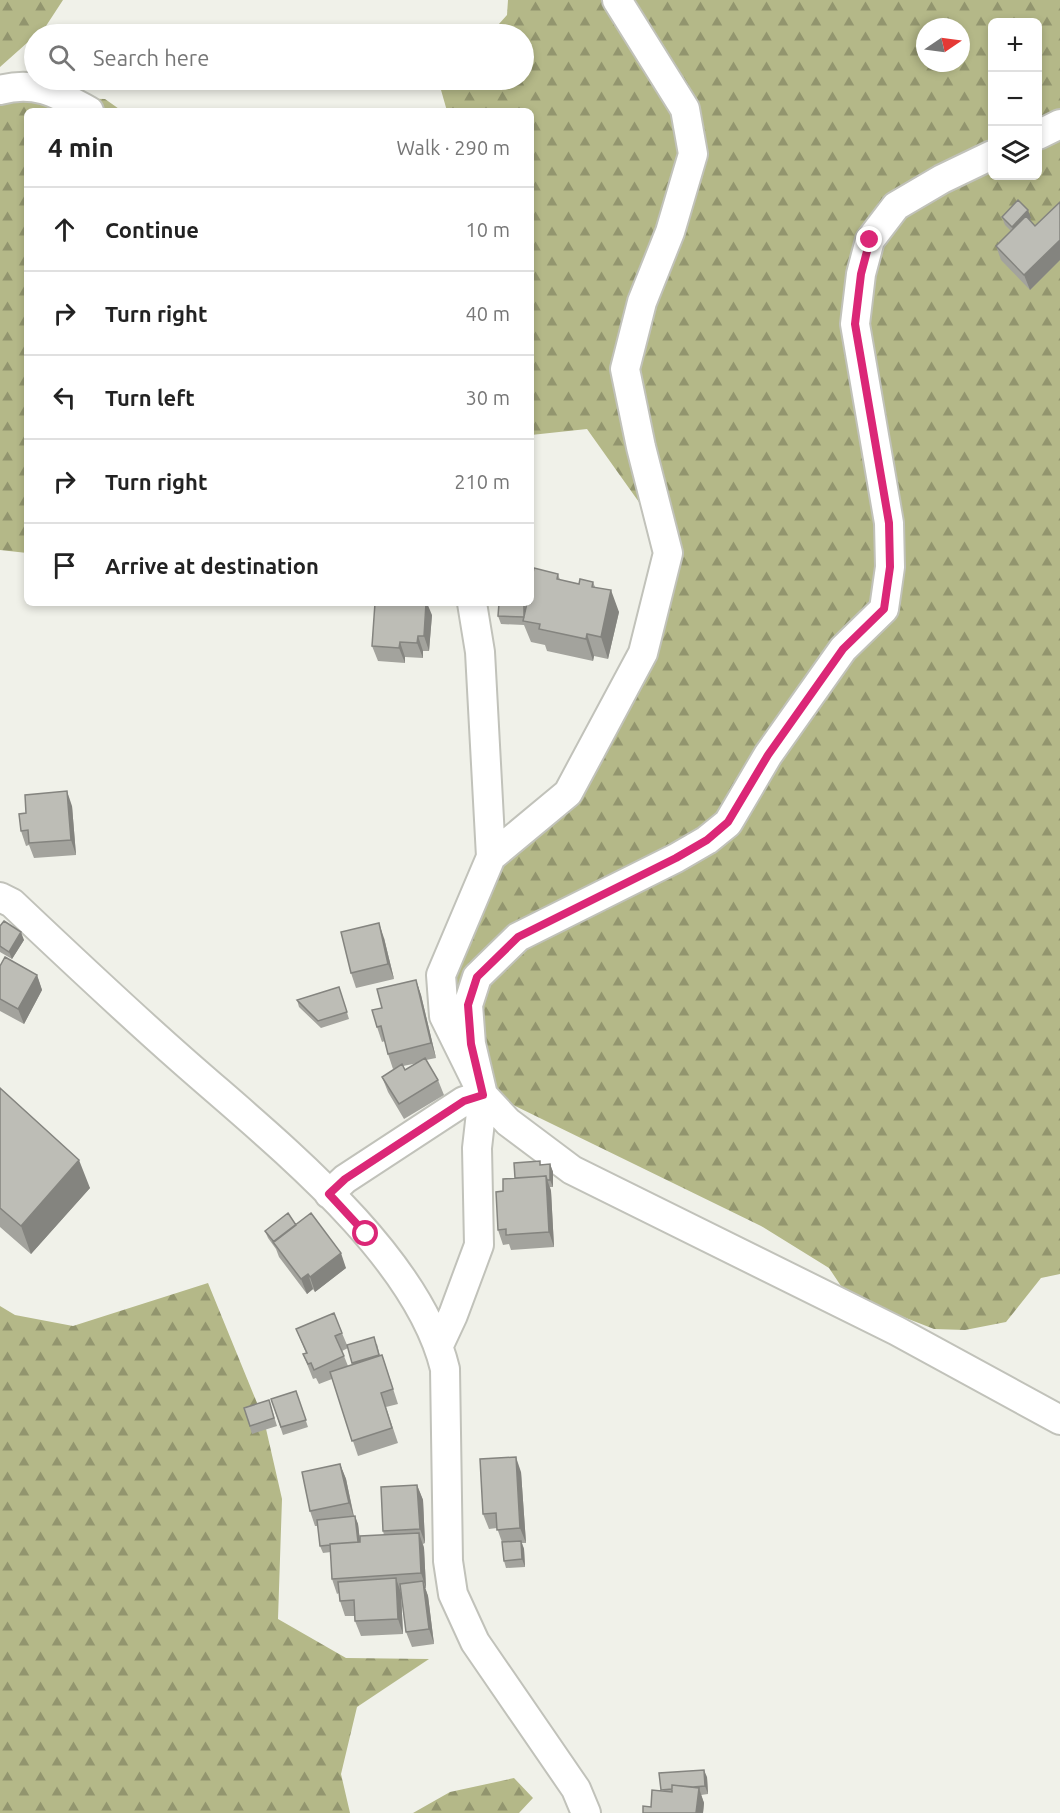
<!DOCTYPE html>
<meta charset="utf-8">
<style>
body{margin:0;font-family:Ubuntu,sans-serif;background:#f2f2f2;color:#222}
.controls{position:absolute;right:18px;top:18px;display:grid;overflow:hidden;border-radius:9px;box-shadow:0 3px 9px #0003}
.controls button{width:54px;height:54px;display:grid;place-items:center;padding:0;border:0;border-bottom:2px solid #e0e0e0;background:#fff;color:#222;font:30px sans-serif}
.compass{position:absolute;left:916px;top:18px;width:54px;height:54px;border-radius:50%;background:#fff;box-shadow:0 3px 9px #0003;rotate:77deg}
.stop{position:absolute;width:18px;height:18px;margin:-14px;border:4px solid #db2777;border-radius:50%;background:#fff}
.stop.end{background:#db2777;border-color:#fff;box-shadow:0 2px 6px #0008}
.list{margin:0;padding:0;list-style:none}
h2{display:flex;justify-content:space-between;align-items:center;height:78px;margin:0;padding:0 24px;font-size:26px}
h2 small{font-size:20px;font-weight:400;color:#767676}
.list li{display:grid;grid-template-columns:39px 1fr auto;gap:18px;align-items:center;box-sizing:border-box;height:84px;padding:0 24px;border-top:2px solid #e0e0e0}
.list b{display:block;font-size:22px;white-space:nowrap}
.list em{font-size:20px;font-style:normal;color:#767676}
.icon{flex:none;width:33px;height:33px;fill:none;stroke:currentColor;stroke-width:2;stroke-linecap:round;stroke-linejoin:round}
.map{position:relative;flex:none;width:1060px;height:1813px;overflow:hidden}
.search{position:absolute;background:#fff;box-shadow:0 3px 9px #0003;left:24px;top:24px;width:510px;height:66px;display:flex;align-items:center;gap:15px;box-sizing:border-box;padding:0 21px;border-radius:33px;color:#767676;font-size:22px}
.panel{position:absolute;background:#fff;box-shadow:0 3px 9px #0003;left:24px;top:108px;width:510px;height:498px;border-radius:9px}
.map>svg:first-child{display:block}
</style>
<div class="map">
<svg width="1060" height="1813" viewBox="0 0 1060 1813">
<defs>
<pattern id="forest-firs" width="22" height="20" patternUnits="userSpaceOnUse" patternTransform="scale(1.5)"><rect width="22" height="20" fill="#b4b888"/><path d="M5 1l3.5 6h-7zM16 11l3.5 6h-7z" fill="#92956e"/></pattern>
</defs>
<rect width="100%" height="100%" fill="#f0f1e9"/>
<path fill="url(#forest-firs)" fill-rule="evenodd" d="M0 0H63L46 26 0 67Z
M508 0H1060V1274L1041 1278 1006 1322 965 1330 934 1329 847 1295 829 1268 761 1226 505 1101 459 1037 450 982 503 864 570 806 616 735 655 650 678 557 587 429 531 435V111H447L441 90 450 80H524V34H490L507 15ZM992 22H1038V176H992ZM925 27H961V63H925Z
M0 96 105 99 122 111H27V553L0 550Z
M208 1283 264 1420 282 1499 278 1619 346 1658 429 1659 357 1707 341 1774 350 1813H0V1306L15 1315 73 1326Z
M514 1778 533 1798 519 1813H413L450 1792Z"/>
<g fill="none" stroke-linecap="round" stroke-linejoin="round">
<defs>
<path id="street" d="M617 0 685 109 693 154 670 232 642 302 625 369 641 447 668 553 643 653 568 793 491 857 441 975 444 1016 483 1095 508 1122 572 1170 897 1331 1060 1420
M0 90C36 80 58 94 89 111
M1038 135 1060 124
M472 603 480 652 491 857
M0 897 12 903C68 956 124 1009 182 1060 270 1138 417 1252 445 1369L448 1561 453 1594 475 1642 576 1789 586 1813
M329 1194 345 1179 464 1101 483 1095
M439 1345 453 1315 479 1245 477 1148 483 1095 471 1044 468 1005 477 977 518 937 676 858 707 840 728 823 768 755 843 649 884 609 890 567 889 523 855 324 861 274 870 240 896 206 942 179 992 155"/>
</defs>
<use href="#street" stroke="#c1c2ba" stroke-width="32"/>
<use href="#street" stroke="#fff" stroke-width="28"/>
</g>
<path fill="#a3a39d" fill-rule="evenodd" d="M1060 202V260L1030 290 1001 260 996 246 1011 231 1005 225 1002 217 1031 218 1029 220 1035 226Z
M558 574 560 580 579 584 593 582 595 587 619 612 608 659 594 656 593 661 547 651 545 645 531 642 524 625 501 624 498 616 531 603Z
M432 615 429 651H423V658L405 657V663L378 661 372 646Z
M72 806 76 855 34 858 29 845 26 846 21 831Z
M0 926 24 940 12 959 0 952Z
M384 938 394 979 356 988 351 973Z
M0 966 37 975 42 990 24 1024 0 1011Z
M416 980 421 995 436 1058 426 1060 438 1080 444 1095 404 1119 388 1092 382 1077 397 1068 393 1069 388 1054 385 1041 382 1042 377 1027 382 1008ZM418 1063 405 1070 403 1066Z
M339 987 349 1019 321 1028 299 1007 297 1000Z
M0 1088 90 1188 31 1254 0 1227Z
M550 1164 553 1172V1187H550L551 1191 554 1247 511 1250 509 1244 503 1245 498 1230 503 1191 515 1178 541 1165Z
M296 1225 346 1268 315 1292 313 1289 307 1294 279 1257 276 1249 268 1238 265 1231Z
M296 1329 342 1333 347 1345 377 1344 380 1356 382 1355 387 1370 398 1404 386 1407 398 1443 358 1456 332 1379 319 1384 316 1378 313 1379 303 1354 306 1353ZM348 1348 353 1365 348 1366 342 1351Z
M296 1391 308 1427 283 1435 271 1399Z
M269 1400 277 1426 252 1434 244 1408Z
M340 1464 346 1479 354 1516 358 1524 360 1542 384 1535 383 1531 417 1485 423 1500 425 1543 423 1544 424 1548 426 1588H425L428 1596 434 1644 412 1647 406 1632 401 1590H400L401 1593 403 1634 361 1636 355 1621V1616H345L340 1601 339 1593 337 1594 332 1579 331 1552 323 1553 320 1546 318 1526H315L310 1511Z
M521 1472 526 1543H522L524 1549 525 1567 506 1568 504 1561 503 1545 497 1528 489 1529 483 1514Z
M707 1777 708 1794 701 1795 704 1803 703 1813H643L651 1807 661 1791Z"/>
<path fill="#84847f" d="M1028 210 1031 218 1015 235 1012 227Z
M1060 240V260L1030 290 1024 275Z
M611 590 619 612 608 659 601 637Z
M426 603H427L432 615 429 651 424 636Z
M587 634 594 656 593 661 586 639Z
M418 636 423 651V658L417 643Z
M400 642 405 657V663L399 648Z
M67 791 72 806 76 855 71 840Z
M379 923 384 938 394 979 388 964Z
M21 932 24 940 12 959 9 952Z
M37 975 42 990 24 1024 18 1009Z
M416 980 421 995 436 1058 431 1043Z
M79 1160 90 1188 31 1254 21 1226Z
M550 1164 553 1172V1187L550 1180Z
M546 1176 551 1191 554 1247 549 1232Z
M341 1253 346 1268 315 1292 310 1277Z
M308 1274 313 1289 307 1294 301 1279Z
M516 1457 521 1472 526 1543 520 1528Z
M340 1464 346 1479 354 1518 349 1503Z
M417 1485 423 1500 425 1543 420 1529Z
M355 1516 358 1524 361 1549 358 1542Z
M419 1533 424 1548 426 1588 421 1573Z
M521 1541 524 1549 525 1567 522 1559Z
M396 1578 401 1593 403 1634 398 1619Z
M423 1581 428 1596 434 1644 429 1629Z
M704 1770 707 1777 708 1794 705 1786Z
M699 1788 704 1803 703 1813H696Z"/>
<path fill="#bdbdb6" stroke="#84847f" stroke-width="1.5" d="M1018 200 1028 210 1012 227 1002 217Z
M1060 202V240L1024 275 996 246 1026 216 1035 226Z
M534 568 558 574 557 579 579 584 580 579 593 582 592 587 611 590 601 637 587 634 586 639 539 629 540 624 523 621 527 603H531V582Z
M375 603H426L424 636H418L417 643 400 642 399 648 372 646Z
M499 603H524V617L498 616Z
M67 791 71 840 29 843 28 830 21 831 19 814 26 813 25 795Z
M4 921 21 932 9 952 0 946V926Z
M379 923 388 964 351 973 341 932Z
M5 957 37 975 18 1009 0 999V966Z
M416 980 431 1043 388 1054 381 1026 377 1027 372 1010 382 1008 377 989Z
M339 987 347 1012 318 1021 297 1000Z
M425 1058 438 1080 399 1104 382 1077 402 1064 405 1070Z
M0 1088 79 1160 21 1226 0 1208Z
M540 1161V1165L550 1164V1180H547L546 1176 515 1178 514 1163Z
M546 1176 549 1232 506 1235V1229L498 1230 496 1192 503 1191V1179Z
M288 1213 296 1225 274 1242 265 1231Z
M311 1213 341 1253 310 1277 308 1274 301 1279 273 1242Z
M334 1313 342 1333 335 1336 344 1356 314 1370 311 1363 308 1364 303 1354 307 1353 296 1329Z
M374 1337 379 1355 352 1363 347 1345Z
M382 1355 393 1389 381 1393 392 1428 352 1441 330 1372Z
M296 1391 306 1420 281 1427 271 1399Z
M269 1400 274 1418 250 1426 244 1408Z
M516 1457 520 1528 497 1530 496 1513 483 1514 480 1459Z
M340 1464 349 1503 310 1511 302 1472Z
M417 1485 420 1529 383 1531 381 1487Z
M355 1516 358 1542 330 1544V1545L320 1546 317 1520Z
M419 1533 421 1573 332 1579 330 1544 360 1542V1536Z
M521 1541 522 1559 504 1561 502 1542Z
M396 1578 398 1619 355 1621 354 1600 340 1601 338 1582Z
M423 1581 429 1629 406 1632 400 1584Z
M704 1770 705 1786 693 1787 672 1785V1789L661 1790 659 1773Z
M672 1785 699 1788 696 1813H698H643V1806L651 1807 652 1790 672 1792Z"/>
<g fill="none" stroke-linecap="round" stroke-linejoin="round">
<path stroke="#db2777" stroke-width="8" d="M366 1234 329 1194 345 1179 464 1101 483 1095 471 1044 468 1005 477 977 518 937 676 858 707 840 728 822 768 755 843 649 884 609 890 567 889 523 855 324 861 274 870 240"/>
</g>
</svg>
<div class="controls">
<button>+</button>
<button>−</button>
<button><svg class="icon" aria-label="layers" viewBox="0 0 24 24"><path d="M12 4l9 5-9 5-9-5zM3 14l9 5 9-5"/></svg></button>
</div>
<svg class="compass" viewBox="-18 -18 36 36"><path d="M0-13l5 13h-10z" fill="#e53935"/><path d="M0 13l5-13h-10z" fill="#767676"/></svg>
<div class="stop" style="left:366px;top:1234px"></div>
<div class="stop end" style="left:870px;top:240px"></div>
<div class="search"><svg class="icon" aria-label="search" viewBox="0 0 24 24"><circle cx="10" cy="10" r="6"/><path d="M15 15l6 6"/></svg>Search here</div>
<section class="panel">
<h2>4 min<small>Walk · 290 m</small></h2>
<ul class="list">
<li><svg class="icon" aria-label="ahead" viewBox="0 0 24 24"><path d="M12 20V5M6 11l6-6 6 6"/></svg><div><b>Continue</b></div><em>10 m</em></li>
<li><svg class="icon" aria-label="right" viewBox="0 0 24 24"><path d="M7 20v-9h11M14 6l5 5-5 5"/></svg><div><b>Turn right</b></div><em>40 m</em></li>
<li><svg class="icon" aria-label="left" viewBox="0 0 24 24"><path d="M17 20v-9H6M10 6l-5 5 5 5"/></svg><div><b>Turn left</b></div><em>30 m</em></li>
<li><svg class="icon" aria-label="right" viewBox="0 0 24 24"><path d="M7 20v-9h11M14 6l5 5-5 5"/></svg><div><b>Turn right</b></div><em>210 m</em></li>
<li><svg class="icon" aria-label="arrive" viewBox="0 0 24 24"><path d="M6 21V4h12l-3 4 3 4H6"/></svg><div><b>Arrive at destination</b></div></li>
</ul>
</section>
</div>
